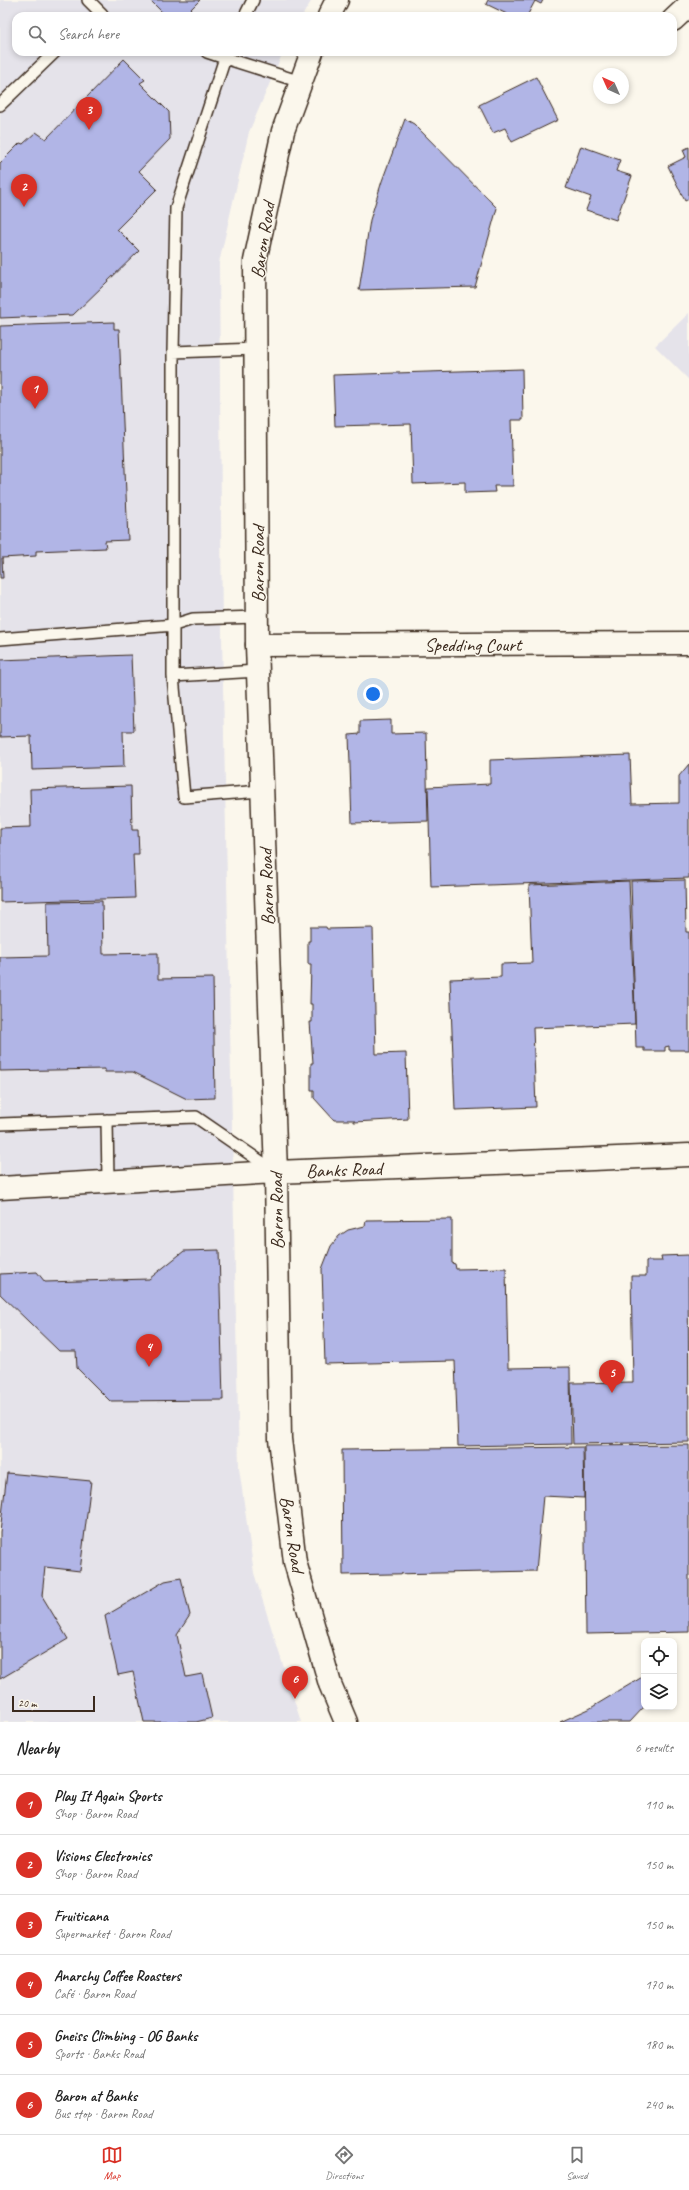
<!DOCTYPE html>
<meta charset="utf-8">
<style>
body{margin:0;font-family:Caveat,sans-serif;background:#f2f2f2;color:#222}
.controls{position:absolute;right:12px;bottom:12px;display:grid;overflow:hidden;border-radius:8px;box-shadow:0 2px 6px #0003}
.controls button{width:36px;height:36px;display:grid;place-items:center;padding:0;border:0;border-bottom:1px solid #e0e0e0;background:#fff;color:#222;font:20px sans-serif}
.compass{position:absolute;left:593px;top:68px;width:36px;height:36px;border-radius:50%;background:#fff;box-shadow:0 2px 6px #0003;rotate:315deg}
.scale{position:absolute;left:12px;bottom:10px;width:83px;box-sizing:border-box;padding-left:4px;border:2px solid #3b2a1e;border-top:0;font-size:11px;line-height:14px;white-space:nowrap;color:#3b2a1e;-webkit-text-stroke:3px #fbf7ec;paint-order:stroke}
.you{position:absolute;left:373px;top:694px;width:14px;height:14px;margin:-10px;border:3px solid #fff;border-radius:50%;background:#1a73e8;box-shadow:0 0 0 6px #1a73e833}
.badge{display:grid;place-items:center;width:26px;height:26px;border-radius:50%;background:#d93025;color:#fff;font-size:13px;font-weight:700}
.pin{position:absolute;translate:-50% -33px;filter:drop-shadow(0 1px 2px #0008)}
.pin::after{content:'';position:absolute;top:21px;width:14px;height:12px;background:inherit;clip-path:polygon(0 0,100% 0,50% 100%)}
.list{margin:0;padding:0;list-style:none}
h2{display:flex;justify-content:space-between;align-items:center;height:52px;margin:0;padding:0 16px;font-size:17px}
h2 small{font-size:13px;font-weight:400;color:#767676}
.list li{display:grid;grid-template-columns:26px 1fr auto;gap:12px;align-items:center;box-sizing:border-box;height:60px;padding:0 16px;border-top:1px solid #e0e0e0}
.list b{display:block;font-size:15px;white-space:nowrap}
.list p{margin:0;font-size:13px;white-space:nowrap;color:#767676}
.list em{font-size:13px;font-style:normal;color:#767676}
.icon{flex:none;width:22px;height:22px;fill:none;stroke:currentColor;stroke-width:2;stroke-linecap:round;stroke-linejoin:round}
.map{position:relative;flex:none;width:689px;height:1722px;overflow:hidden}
.search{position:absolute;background:#fff;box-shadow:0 2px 6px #0003;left:12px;right:12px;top:12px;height:44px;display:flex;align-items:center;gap:10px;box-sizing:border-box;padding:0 14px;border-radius:12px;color:#767676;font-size:15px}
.sheet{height:412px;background:#fff}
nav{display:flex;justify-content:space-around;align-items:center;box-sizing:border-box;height:56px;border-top:1px solid #e0e0e0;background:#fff;font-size:11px;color:#767676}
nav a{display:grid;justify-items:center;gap:2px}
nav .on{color:#d93025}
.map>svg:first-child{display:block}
</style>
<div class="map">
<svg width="689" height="1722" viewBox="0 0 689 1722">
<rect width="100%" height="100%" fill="#fbf7ec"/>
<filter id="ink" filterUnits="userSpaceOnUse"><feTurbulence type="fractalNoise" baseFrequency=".025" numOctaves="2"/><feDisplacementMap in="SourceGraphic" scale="8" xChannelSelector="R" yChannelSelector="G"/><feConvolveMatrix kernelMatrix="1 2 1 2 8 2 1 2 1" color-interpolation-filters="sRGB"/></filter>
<g filter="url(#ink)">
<path fill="#e5e3ea" d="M0 0H312L302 16H16V52H283L249 132 219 263 222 636 239 1468 254 1573 301 1722H0Z
M689 313V380L655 346Z"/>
<path fill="#b1b5e6" stroke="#3b2a1e" d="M150 0H200L184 16H166Z
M488 0H543L541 4 535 1 527 16H511L486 4Z
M124 59 145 80 140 83 169 112 170 139 139 171 157 189 117 229 139 251 73 315 0 318V163L20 143 23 144 36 132 46 139Z
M536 77 558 120 512 142 505 128 493 133 479 105Z
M405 119 414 124 497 208 475 287 359 290 370 220 382 181Z
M581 146 620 160 616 171 632 176 616 220 586 210 591 197 566 188Z
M689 147V199L685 201 668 166 686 157 683 150Z
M114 322V329H119L128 540 105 541 106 548 36 551V556L2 558 3 578H0V326Z
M522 369 523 420H511L513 486H494L495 492 465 493V482L413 484 411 424 335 426 333 375Z
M131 655 134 731H123L124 767 32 770 31 736 0 737V660Z
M391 720V734L426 733 428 821 352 823 349 735 360 734V721Z
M630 755 632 804 679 803V776L689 764V878L431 887 428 787 490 784V760Z
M131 786 132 830H138L139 854H133L135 898 0 902V828L31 827 30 789Z
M685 880 686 932H689V1050H669V1046L665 1047V1051H644V1048H636L631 881Z
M629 881 635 1024 533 1028 536 1107 455 1110 450 979 501 977V964L532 963 529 885Z
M102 901 103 954 158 953V979L213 978 215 1098 187 1099 133 1072H105V1069L0 1071V957L48 956 47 902Z
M310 927H326L327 929 373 928 376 1054 406 1053 408 1119 354 1122V1120H334L314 1098V1090H311V1063H313L310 1022H312V1004H310L311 964H308V941H310Z
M452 1219V1263L455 1264 456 1269 506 1268 508 1368 570 1367 571 1444 458 1446 455 1361 325 1364 322 1269 331 1246 339 1236 348 1230 365 1226 366 1220Z
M219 1250 223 1400 110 1401 77 1368 76 1351H59L0 1294V1274L37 1272 45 1282 149 1279 184 1251Z
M688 1255 689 1442 573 1444 571 1383 633 1382 631 1276H646V1261H662L661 1256Z
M689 1445V1632L586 1634 584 1446Z
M583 1447 584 1498 543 1496 536 1571 343 1575 342 1450Z
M7 1473 91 1481 80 1571 45 1567 42 1596 68 1639 0 1679V1532Z
M181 1578 190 1615 177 1635 186 1677 202 1674 212 1718 196 1722H144L133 1672 118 1675 105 1616 165 1581Z
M644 1676V1707L630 1722H560L589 1709Z"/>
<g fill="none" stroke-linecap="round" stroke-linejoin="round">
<defs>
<path id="service" d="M88 0 102 14
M245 16 253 0
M207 52 225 58 228 53
M0 105 55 52
M256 349 173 352V676L258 671
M173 352 176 208 225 58 301 82
M0 639 174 625 193 619 257 617
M173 676 184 797 262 791
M107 1120 108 1181
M0 1124 196 1117 273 1170"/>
<path id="minor" d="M673 20 689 5
M257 645 689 643
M276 1172 689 1155"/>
<path id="tertiary" d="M329 16 337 0
M312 52 283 131 255 261 257 645 276 1172 280 1439 295 1562 330 1684 346 1722
M0 1188 276 1172"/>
</defs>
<use href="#service" stroke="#3b2a1e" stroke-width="14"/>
<use href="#minor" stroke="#3b2a1e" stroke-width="25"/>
<use href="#tertiary" stroke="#3b2a1e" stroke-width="25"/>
<use href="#service" stroke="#fbf7ec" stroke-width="11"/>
<use href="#minor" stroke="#fbf7ec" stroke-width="22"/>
<use href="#tertiary" stroke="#fbf7ec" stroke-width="22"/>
</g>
</g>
<g text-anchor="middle" stroke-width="3" stroke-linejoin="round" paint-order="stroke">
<g font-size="19" fill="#3b2a1e" stroke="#fbf7ec">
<text transform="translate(262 240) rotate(-81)" y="7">Baron Road</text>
<text transform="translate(257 564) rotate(-90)" y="7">Baron Road</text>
<text x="473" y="651">Spedding Court</text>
<text transform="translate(266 887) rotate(-92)" y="7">Baron Road</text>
<text transform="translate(344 1169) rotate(-2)" y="7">Banks Road</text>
<text transform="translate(276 1211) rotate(-91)" y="7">Baron Road</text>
<text transform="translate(293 1534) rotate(81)" y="7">Baron Road</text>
</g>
</g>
</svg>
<div class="controls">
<button><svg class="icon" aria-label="locate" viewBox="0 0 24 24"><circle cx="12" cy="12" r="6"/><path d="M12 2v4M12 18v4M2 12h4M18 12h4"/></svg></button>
<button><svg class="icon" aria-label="layers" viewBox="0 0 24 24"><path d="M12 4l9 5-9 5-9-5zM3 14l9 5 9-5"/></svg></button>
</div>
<svg class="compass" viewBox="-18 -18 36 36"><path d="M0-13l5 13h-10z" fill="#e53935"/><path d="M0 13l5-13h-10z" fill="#767676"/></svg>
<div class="scale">20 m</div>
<div class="you"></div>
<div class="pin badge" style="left:35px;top:409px">1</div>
<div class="pin badge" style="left:24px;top:207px">2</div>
<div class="pin badge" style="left:89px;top:130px">3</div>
<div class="pin badge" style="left:149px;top:1367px">4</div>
<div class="pin badge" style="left:612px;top:1393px">5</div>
<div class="pin badge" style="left:295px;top:1699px">6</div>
<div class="search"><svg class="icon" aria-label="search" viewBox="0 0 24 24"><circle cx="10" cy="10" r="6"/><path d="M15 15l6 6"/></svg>Search here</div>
</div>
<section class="sheet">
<h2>Nearby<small>6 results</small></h2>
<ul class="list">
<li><span class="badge">1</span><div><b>Play It Again Sports</b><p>Shop · Baron Road</p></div><em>110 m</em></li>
<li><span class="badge">2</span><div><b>Visions Electronics</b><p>Shop · Baron Road</p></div><em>150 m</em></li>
<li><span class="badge">3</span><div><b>Fruiticana</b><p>Supermarket · Baron Road</p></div><em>150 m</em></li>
<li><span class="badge">4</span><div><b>Anarchy Coffee Roasters</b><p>Café · Baron Road</p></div><em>170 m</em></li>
<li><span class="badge">5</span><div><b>Gneiss Climbing - OG Banks</b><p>Sports · Banks Road</p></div><em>180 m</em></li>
<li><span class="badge">6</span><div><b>Baron at Banks</b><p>Bus stop · Baron Road</p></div><em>240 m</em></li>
</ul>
</section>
<nav>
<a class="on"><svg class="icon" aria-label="map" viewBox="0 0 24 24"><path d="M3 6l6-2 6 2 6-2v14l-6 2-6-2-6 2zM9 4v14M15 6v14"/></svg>Map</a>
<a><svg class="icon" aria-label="directions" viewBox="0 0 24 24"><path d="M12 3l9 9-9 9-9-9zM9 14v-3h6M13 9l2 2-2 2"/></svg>Directions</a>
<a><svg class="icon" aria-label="saved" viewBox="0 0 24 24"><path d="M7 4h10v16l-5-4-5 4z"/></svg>Saved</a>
</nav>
